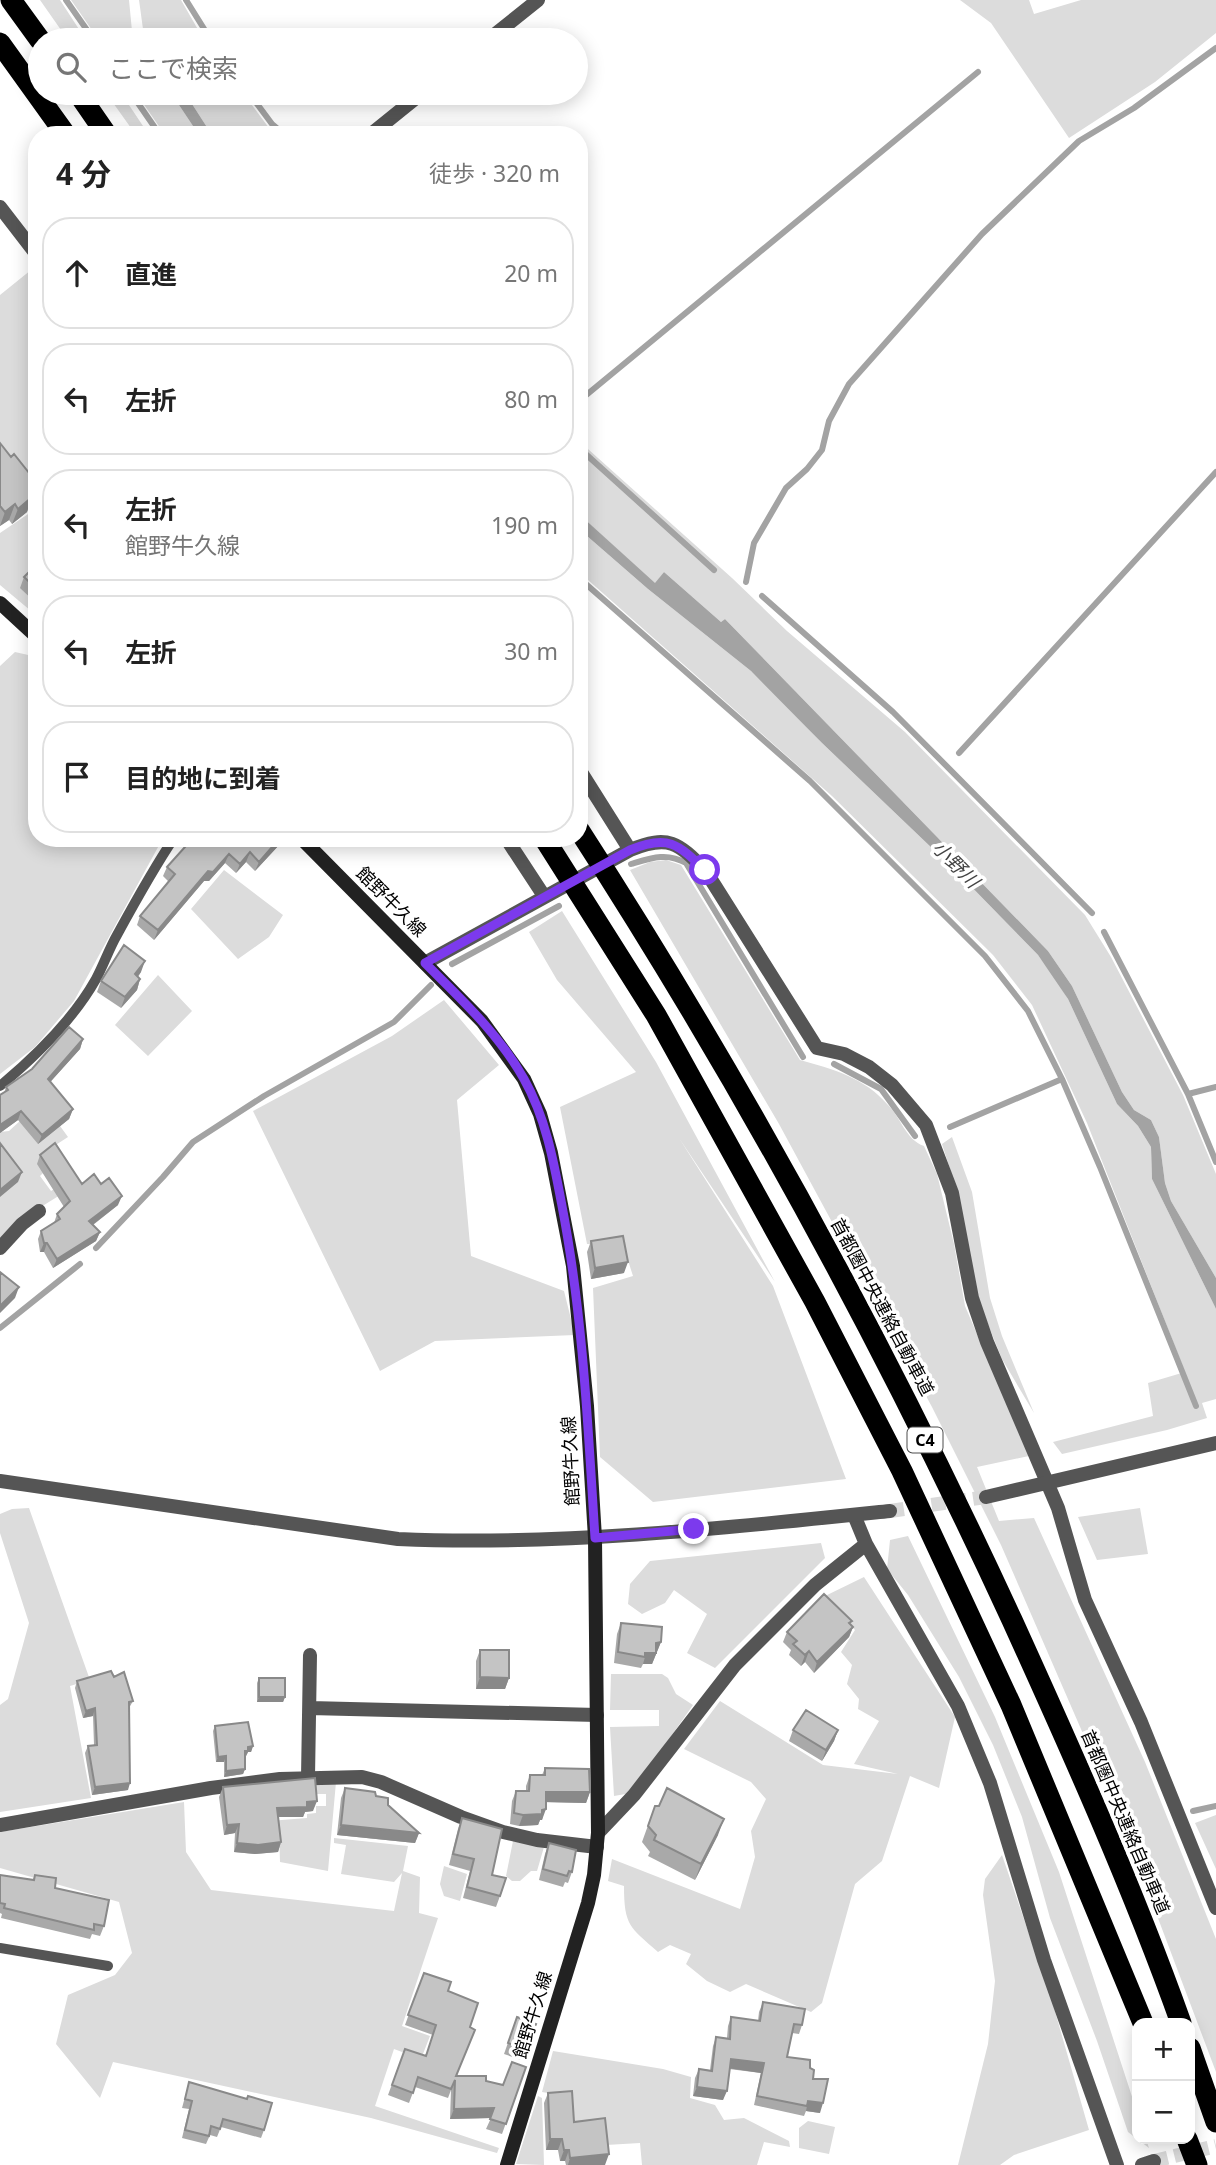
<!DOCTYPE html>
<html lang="ja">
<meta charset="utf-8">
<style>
body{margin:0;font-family:"Noto Sans","Noto Sans JP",sans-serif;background:#f6f6f6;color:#222}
.controls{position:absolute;right:21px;bottom:21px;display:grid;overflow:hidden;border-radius:14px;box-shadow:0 4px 18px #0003}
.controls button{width:63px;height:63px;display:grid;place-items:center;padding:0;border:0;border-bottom:2px solid #e0e0e0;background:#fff;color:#222;font:35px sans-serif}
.stop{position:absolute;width:21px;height:21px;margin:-16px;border:5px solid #7c3aed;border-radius:50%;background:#fff}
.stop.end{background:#7c3aed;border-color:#fff;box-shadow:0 2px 7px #0008}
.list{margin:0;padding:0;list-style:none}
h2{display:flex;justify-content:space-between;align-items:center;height:91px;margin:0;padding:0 28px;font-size:30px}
h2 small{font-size:23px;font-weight:400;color:#767676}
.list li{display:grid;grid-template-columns:46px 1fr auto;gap:21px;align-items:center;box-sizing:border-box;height:112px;margin:0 14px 14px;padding:0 14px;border:2px solid #e0e0e0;border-radius:28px}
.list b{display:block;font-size:26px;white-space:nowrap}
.list p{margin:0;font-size:23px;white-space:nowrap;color:#767676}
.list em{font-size:23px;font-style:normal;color:#767676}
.icon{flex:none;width:38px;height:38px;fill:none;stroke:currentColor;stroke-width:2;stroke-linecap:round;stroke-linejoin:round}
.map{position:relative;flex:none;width:1216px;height:2165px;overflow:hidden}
.search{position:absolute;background:#fff;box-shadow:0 4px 18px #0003;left:28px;top:28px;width:560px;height:77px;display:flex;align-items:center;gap:18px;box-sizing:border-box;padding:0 24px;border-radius:38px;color:#767676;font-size:26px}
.panel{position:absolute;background:#fff;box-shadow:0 4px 18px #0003;left:28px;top:126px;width:560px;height:721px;border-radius:28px}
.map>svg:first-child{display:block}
</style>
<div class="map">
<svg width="1216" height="2165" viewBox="0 0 1216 2165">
<rect width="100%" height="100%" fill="#fff"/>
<path fill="#dcdcdc" d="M40 0H60L86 40H68Z
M71 0H129L132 31 138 40H99Z
M139 0H181L204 40H150L143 29Z
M960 0H1029L1034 14 1081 0H1216V33L1155 82 1069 138 991 23Z
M106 93H121L149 135H136Z
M136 93H171L199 135H165Z
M185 93H243L269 128 277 135H212Z
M31 270 37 276V499L0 448V295Z
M579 441 732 578 787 631 905 732 1085 915 1111 957 1183 1095 1216 1174V1278L1171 1201 1165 1183 1159 1137 1151 1120 1134 1110 1122 1092 1072 986 1048 951 725 619 721 622 664 572 655 584 579 514Z
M37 508V616L0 585V533Z
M579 529 648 589 751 671 782 701 822 743 958 873 1038 955 1055 978 1068 999 1117 1104 1138 1126 1151 1147 1152 1179 1216 1309V1399L1202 1403 1207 1418 1167 1430 1062 1454 1053 1442 1153 1416 1148 1383 1185 1372 1087 1123 1032 1005 993 955 832 796 579 572Z
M15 652 37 657V838H163L74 1001 35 1047 0 1074V666Z
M666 860 681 865 800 1060C833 1069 865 1078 888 1105 901 1118 906 1140 924 1146L937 1174 954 1244 965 1306 1029 1456 977 1467 999 1521 1034 1518 1145 1762 1216 1939V2072L1124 1828 1001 1545 932 1407 779 1124 630 870 650 862Z
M224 870 283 915 269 937 238 959 191 909Z
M562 911 656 1062 775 1282 679 1138 773 1286 846 1479 653 1502 600 1457 593 1288 633 1276 623 1245 587 1244 560 1107 636 1072 557 980 529 932Z
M158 975 192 1011 148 1056 115 1025Z
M444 1000 499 1065 457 1100 471 1256 564 1291 575 1335 435 1341 380 1371 253 1111 392 1036Z
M47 1108 68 1137 48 1150 57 1159 40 1176 51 1191 68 1180 73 1187 20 1220 0 1239V1132L9 1131 21 1120Z
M952 1137 972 1192 990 1298 1002 1336 1034 1413 1002 1359 977 1297 959 1197 942 1144Z
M29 1508 90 1680 70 1686 91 1798 0 1812V1705L8 1699 29 1623 0 1533V1514L12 1509Z
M1140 1508 1148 1554 1097 1560 1078 1517Z
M908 1536 995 1717 1059 1872 1137 2112V2139H1146L1149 2148 1128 2132 1097 2041 1050 1918 1022 1817 993 1745 959 1677 908 1595 887 1569 890 1540Z
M821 1543 825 1558 715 1668 687 1653 707 1614 674 1590 665 1603 642 1614 628 1604 630 1584 650 1561Z
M864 1577 955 1717 939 1788 910 1776 882 1861 855 1884 822 2003 811 2012 746 1984 730 1992 707 1981 686 1964 691 1954 670 1945 658 1952C630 1927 624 1926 624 1886L608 1881 612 1859 740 1909 755 1857 751 1831 766 1799 751 1782 684 1749 720 1701 823 1765 898 1774 854 1764 879 1721 858 1709 859 1699 847 1684 852 1665 841 1652 855 1630 823 1597Z
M611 1674H662L668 1678 676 1694 693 1705 631 1793 614 1796 610 1727 659 1726V1710H610Z
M336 1782 328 1871 280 1862 279 1830 269 1821 307 1818V1814L316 1813V1806H326V1794H314L267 1786Z
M184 1802 186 1852 211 1890 394 1911 402 1873 394 1882 341 1874 346 1845 334 1843V1838L408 1846 403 1871 420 1877 419 1913 438 1918 402 2026 430 2036 421 2059 394 2049 375 2106 499 2148 497 2153 371 2118 113 2062 100 2098 56 2044 68 1995 115 1975 132 1953 119 1902 0 1868V1832Z
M1216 1815V1869L1195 1823Z
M513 1841 544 1847 537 1871H531L520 1881H512L506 1876Z
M1002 1855 1052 2001 1089 2130 1014 2155 1000 2165H958L988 2044 995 1981 983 1895 985 1879Z
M444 1866 467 1874 460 1901 444 1896 440 1884Z
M553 2051 663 2069 691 2077 690 2098 715 2105 724 2120 744 2118 789 2141 790 2147 764 2142 757 2165H642L640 2143 606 2145 572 2128V2097L542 2092Z
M538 2096 542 2098 544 2165 516 2164Z
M808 2121 835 2127 829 2154 799 2148V2128Z"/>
<path fill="#a3a3a3" d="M171 93H185L212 135H199Z
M579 514 655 583 664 572 721 622 725 619 1048 951 1072 986 1122 1092 1134 1110 1151 1120 1159 1137 1165 1183 1171 1201 1216 1278V1309L1152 1179 1151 1147 1138 1126 1117 1104 1068 999 1038 955 958 873 822 743 751 671 648 589 579 529Z"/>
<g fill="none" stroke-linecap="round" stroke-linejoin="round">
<path stroke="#a3a3a3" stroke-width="6" d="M66 0 94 40
M186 0 211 40
M131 93 160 135
M249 93 272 124 285 135
M579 401 978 72
M579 448 714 570
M579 578 810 781 985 956 1028 1011 1062 1079 1100 1167 1196 1406
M746 582 754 543 786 488 807 469 822 450 829 421 849 384 982 234 1079 141 1134 108 1216 48
M762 596 893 712 1092 913
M959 753 1216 472
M631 864C651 858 667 852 686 863L803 1057
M1104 932 1188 1094 1216 1162
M452 964 559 906
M834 1064 881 1089 915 1136
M1188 1094 1216 1087
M950 1127 1062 1079
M96 1248 163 1177 193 1142 264 1096 394 1022 431 985
M0 1328 80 1264
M1193 1811 1216 1806"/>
<path stroke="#d9d9d9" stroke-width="14" stroke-dasharray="14 7" stroke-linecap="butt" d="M1154 2161 1216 2146"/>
<path stroke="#d9d9d9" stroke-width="14" stroke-dasharray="14 7" stroke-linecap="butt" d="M890 1511 986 1497"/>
<path stroke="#555" stroke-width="10" d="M0 1086C36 1056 73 1020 96 979 104 964 109 949 117 935 135 902 153 869 174 838
M0 1948 108 1966"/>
<path stroke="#555" stroke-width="14" d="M488 40 538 0
M370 135 422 93
M0 207 37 255
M579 769 630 850
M506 838 544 896
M425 963 630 850C669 834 678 843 705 870L817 1048 844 1054 869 1067 892 1085 926 1125 952 1193 972 1298 987 1342 1058 1508 1085 1600 1141 1722 1216 1908
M0 1248 22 1224 39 1211
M854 1515 866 1544 958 1706 990 1783 1044 1960 1117 2165
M310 1708 597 1715
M308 1777 310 1655
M0 1825 211 1788 280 1779 362 1777 381 1782 461 1817 503 1832 537 1840 597 1847
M598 1833 634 1795 735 1665 815 1585 866 1544
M1142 2165 1154 2161"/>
<path stroke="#555" stroke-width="14" d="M0 1481 398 1539C562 1546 727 1528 890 1511
M986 1497 1216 1443"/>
<path stroke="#222" stroke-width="14" d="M0 603 37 637
M301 838 482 1021 524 1079 540 1114 551 1153 573 1266 587 1406 595 1538 598 1833 594 1875 588 1903 507 2165"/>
<path stroke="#000" stroke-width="21" d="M11 0 40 40
M0 43 66 135
M78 93 107 135
M579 830C742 1082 886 1347 1012 1620 1072 1752 1132 1886 1181 2023
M544 838 656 1015 815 1302 902 1471 1011 1705 1143 2023
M1190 2048 1216 2122
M1187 2139 1197 2165"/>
</g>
<path fill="#a9a9a9" d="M0 443 11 457 37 483V488L27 512 12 524 9 520 0 526Z
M37 564V604L20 588 24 577Z
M280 844 255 871 246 862 236 873 225 863 209 881H204L154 940 137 925 140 916 169 882 163 876 167 867Z
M141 972 138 977 140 979 137 990 121 1008 97 992 101 981Z
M83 1039 80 1049 50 1082 73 1109 69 1119 38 1144 18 1120 0 1133V1095L4 1093 6 1087Z
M40 1155 82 1184H101L118 1205 93 1225 100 1232 96 1241 53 1268 44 1252H40L38 1239 41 1231 54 1223 57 1214 64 1207 37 1164Z
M591 1241 624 1273 591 1279 587 1252Z
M852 1621 850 1624 853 1627 849 1637 814 1673 805 1662 801 1666 789 1655 791 1650 783 1642 787 1632Z
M621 1623 661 1642 652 1664H643L641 1668 614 1663 617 1634Z
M480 1650 509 1678 505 1689H476V1661Z
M114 1677 133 1701 129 1708 128 1790 92 1795 85 1753 88 1746 94 1745 93 1716 83 1718 75 1688 77 1681Z
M259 1678 285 1697 283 1702H257V1683Z
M215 1726 253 1746 251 1752H248L246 1756H245V1769L243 1774 224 1777V1762H216L213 1731Z
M793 1730H838L834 1741 822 1761 789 1741Z
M545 1768 590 1792 586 1803 546 1802 542 1820H540L538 1825 519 1826 510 1824 512 1801 516 1791H526V1786L530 1775H542Z
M223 1787 313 1811 305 1812 303 1817H278L281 1842 278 1852 255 1854 234 1852 235 1833 224 1835 219 1797Z
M345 1788 376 1796 388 1805 419 1833 415 1843 337 1835 341 1798Z
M655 1806 718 1835 695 1880 648 1856 650 1852 642 1842Z
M462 1818 492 1875 500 1896 496 1907 463 1898 470 1871 449 1865 458 1829Z
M549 1843 572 1872 568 1883 565 1882 563 1887 539 1880 545 1854Z
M0 1875 33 1880 35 1875 55 1888 104 1926 100 1936 92 1934 90 1939 1 1918 2 1914 0 1913Z
M424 1973 448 1991 470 2027 457 2076 486 2081 503 2085 526 2067 502 2134 486 2129 491 2118 450 2119 451 2090 448 2098 415 2087 409 2103 388 2095 405 2049 426 2056 433 2035 405 2025Z
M763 2002 802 2025 799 2034 792 2033 787 2057 810 2068 813 2079 820 2113 806 2111 804 2116 754 2105 761 2073 729 2069 723 2100 693 2096 695 2078 699 2069 710 2070 713 2046 716 2037 727 2038 728 2026 731 2017 758 2021 759 2012Z
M517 2017 536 2024 521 2060 504 2054Z
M189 2082 264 2130 261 2138 221 2127 217 2137 210 2135 206 2144 182 2138 189 2109 182 2108Z
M548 2093 574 2122 605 2165H566L565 2161H560L558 2150H546L544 2103Z"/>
<path fill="#898989" d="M37 486 32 500 30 502 27 512 12 524 18 509 30 493Z
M15 504 9 520 0 526 5 512Z
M280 838H282L280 844 255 871 259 862Z
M250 852 246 862 236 873 240 864Z
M229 854 225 863 209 881H204L154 940 158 930 208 871Z
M145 961 141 972 131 985 135 974Z
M140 979 137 990 121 1008 125 997Z
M83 1039 80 1049 44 1089 48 1079Z
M73 1109 69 1119 38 1144 42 1135Z
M21 1111 18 1120 0 1133V1125Z
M22 1172 18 1182 0 1197V1190Z
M122 1196 118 1205 86 1230 89 1221Z
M100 1232 96 1241 53 1268 57 1259Z
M44 1243H47L44 1252H40Z
M628 1262 624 1273 591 1279 595 1268Z
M19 1287 15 1298 0 1313V1306Z
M853 1627 849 1637 814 1673 817 1662Z
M661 1642 652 1664H643L645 1657V1653L656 1643Z
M809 1651 805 1662 801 1666 805 1655Z
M480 1677 509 1678 505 1689H476Z
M259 1697H285L283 1702H257Z
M95 1708 93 1716 83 1718 86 1711Z
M838 1730 834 1741 822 1761 826 1750Z
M253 1746 251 1752H248L246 1756H243L248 1747Z
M226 1756 224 1762H216L218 1757Z
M245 1769 243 1774 224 1777 226 1771Z
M130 1783 128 1790 92 1795 95 1787Z
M546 1792H590L586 1803 542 1802Z
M317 1801 313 1811 305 1812 303 1817H274L277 1808 307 1802Z
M546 1809 542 1820H540L538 1825 519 1826 523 1815Z
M724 1819 718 1835 695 1880 701 1864Z
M239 1824 235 1833 224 1835 227 1825Z
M341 1825 419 1833 415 1843 337 1835Z
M281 1842 278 1852 255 1854 234 1852 237 1843Z
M731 2059 764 2063 761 2073 727 2068Z
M697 2087 727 2091 723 2100 693 2096Z
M808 2101 823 2103 820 2113 806 2111Z
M494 2108 491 2118 450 2119 454 2109Z
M550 2139H562L558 2150H546Z
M564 2150H569L565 2161H560Z
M609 2154 605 2165H568L570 2158Z"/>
<path fill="#c4c4c4" stroke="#898989" stroke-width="2" d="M0 443 11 457 14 454 37 483V486L30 493 32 497 18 509 15 504 5 512 0 506Z
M37 564V589L24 577Z
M193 838H280L259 862 250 852 240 864 229 854 213 872 208 871 158 930 140 916 175 874 167 867Z
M124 945 145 961 135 974 140 979 125 997 101 981Z
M69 1027 83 1039 48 1079 73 1109 42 1135 21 1111 0 1125V1095L8 1090 6 1087 32 1069Z
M0 1143 22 1172 0 1190Z
M55 1143 82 1184 94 1174 101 1184 109 1178 122 1196 89 1221 100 1232 57 1259 47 1243H44L41 1231 60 1219 57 1214 70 1201 40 1155Z
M623 1236 628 1262 595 1268 591 1241Z
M0 1272 19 1287 0 1306Z
M824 1594 852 1621 849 1623 853 1627 817 1662 809 1651 805 1655 793 1644 797 1641 787 1632Z
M621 1623 662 1627 661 1642 656 1643V1653H645V1657L618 1652Z
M480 1650H509V1678L480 1677Z
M111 1671 114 1677 124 1672 133 1701 129 1702 130 1783 95 1787 88 1746 97 1745 95 1708 86 1711 77 1681Z
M259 1678H285V1697H259Z
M806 1710 838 1730 826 1750 793 1730Z
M248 1722 253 1746 248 1747V1751H245V1769L226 1771V1756L218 1757 215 1726Z
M545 1768 589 1769 590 1792H546V1809L542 1810V1814L523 1815 514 1813 516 1791H529L530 1775H545Z
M315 1778 317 1801 307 1802V1807L277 1808 281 1842 258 1845 237 1843 239 1824 227 1825 223 1787Z
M345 1788 375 1792 376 1796 388 1798V1805L419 1833 341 1825Z
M667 1788 724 1819 701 1864 654 1840 656 1835 648 1826 655 1806H659Z
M462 1818 502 1829 492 1875 506 1878 500 1896 467 1887 474 1859 453 1854Z
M549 1843 576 1850 572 1872 569 1871 567 1876 543 1869Z
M0 1875 34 1880 35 1875 56 1878 55 1888 109 1900 104 1926 94 1924V1930L4 1908 5 1904 0 1903Z
M424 1973 451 1982 448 1991 478 2003 470 2027 475 2030 456 2076H486V2081L503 2085 512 2062 526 2067 506 2124 490 2119 494 2108 454 2109 455 2080 451 2089 418 2077 413 2093 392 2085 405 2049 426 2056 436 2025 408 2015Z
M763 2002 805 2009 802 2025 794 2024 787 2057 810 2060V2068L814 2070 813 2079H828L823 2103 808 2101 807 2106 757 2096 764 2063 731 2059 727 2091 697 2087 699 2069 712 2071 716 2037 730 2039 731 2017 760 2021Z
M517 2017 536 2024 525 2049 508 2043Z
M189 2082 247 2099 248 2096 272 2103 264 2130 223 2119 220 2129 211 2126 209 2136 185 2130 192 2101 185 2099Z
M572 2091 574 2122 605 2118 609 2154 570 2158 569 2150H564L562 2139H550L548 2093Z"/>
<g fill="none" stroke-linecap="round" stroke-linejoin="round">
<path stroke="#7c3aed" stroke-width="9" d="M694 1529 595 1538C588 1427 583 1315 562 1206 554 1163 546 1118 524 1079 499 1034 461 999 425 963L630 850C668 834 678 844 705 870"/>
</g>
<g text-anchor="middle" stroke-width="7" stroke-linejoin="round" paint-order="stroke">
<rect fill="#fff" stroke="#4c4c4c" stroke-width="2" x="907.5" y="1427.5" width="35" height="25" rx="5"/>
<g font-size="16" font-weight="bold" fill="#000">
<text x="925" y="1446">C4</text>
</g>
<g font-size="18" fill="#000" stroke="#fff">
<text transform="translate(391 902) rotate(45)" y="6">館野牛久線</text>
<text transform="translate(882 1307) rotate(62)" y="6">首都圏中央連絡自動車道</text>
<text transform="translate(571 1461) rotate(-93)" y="6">館野牛久線</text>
<text transform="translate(1125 1822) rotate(67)" y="6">首都圏中央連絡自動車道</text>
<text transform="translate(533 2015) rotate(-73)" y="6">館野牛久線</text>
</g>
<g font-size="19" font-style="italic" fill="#444" stroke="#fff">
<text transform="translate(956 864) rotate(45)" y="7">小野川</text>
</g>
</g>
</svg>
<div class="controls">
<button>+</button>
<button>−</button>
</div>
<div class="stop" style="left:705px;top:870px"></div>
<div class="stop end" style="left:694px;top:1529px"></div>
<div class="search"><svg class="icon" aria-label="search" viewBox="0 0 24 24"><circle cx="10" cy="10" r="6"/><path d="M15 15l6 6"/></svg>ここで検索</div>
<section class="panel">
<h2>4 分<small>徒歩 · 320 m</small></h2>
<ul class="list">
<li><svg class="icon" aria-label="ahead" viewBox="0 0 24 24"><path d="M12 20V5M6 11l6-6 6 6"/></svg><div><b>直進</b></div><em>20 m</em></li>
<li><svg class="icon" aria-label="left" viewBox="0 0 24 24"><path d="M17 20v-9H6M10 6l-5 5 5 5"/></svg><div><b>左折</b></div><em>80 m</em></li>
<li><svg class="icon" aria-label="left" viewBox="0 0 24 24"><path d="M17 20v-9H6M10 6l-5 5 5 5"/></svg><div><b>左折</b><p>館野牛久線</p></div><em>190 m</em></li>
<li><svg class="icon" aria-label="left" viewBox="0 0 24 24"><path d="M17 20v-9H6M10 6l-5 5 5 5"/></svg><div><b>左折</b></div><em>30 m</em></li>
<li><svg class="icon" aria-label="arrive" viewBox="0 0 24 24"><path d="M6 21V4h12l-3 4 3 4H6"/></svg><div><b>目的地に到着</b></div></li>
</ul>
</section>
</div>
